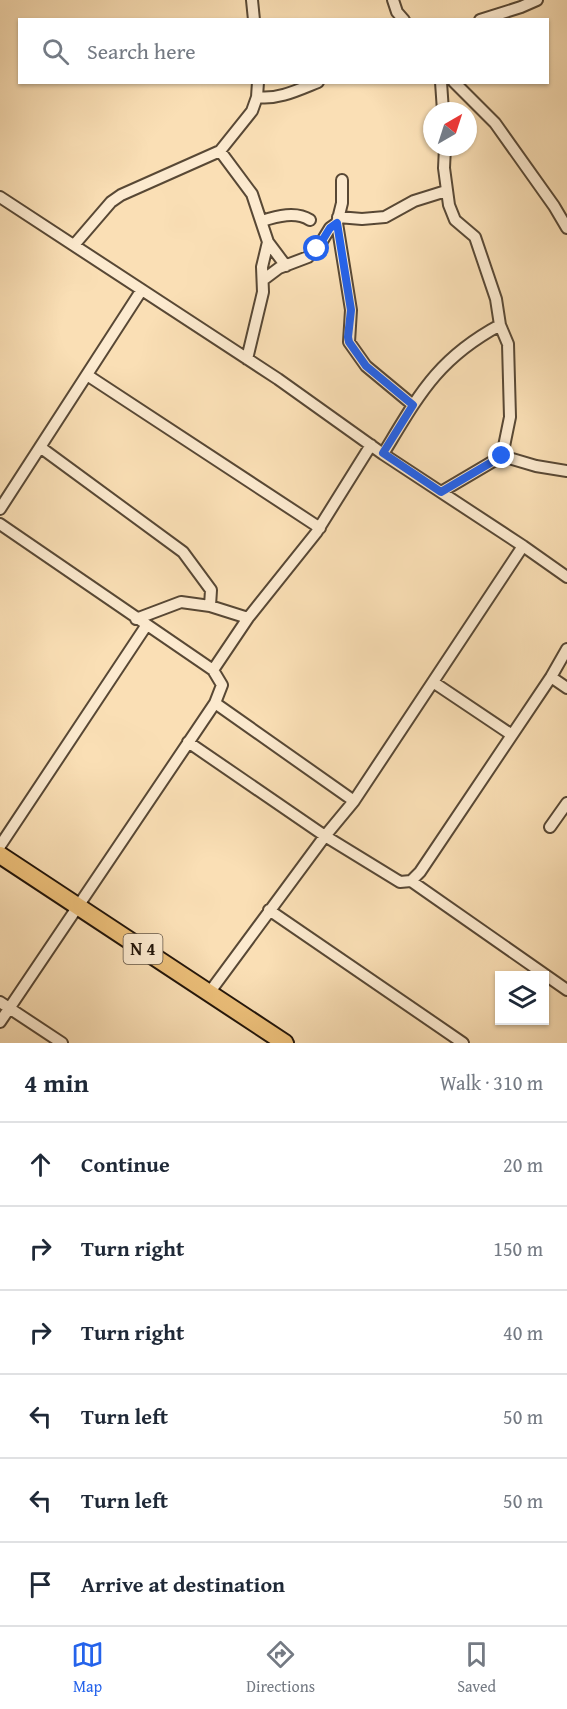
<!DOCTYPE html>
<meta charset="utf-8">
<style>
body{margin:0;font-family:"Gentium Book Plus",serif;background:#f2f2f3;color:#1f2937}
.controls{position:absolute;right:18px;bottom:18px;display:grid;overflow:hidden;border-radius:0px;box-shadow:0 2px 4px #0004}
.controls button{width:54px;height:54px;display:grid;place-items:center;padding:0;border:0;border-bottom:2px solid #e0e1e3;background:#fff;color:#1f2937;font:30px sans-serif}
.compass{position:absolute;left:423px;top:102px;width:54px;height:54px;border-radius:50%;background:#fff;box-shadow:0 2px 4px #0004;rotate:39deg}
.stop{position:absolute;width:18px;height:18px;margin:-14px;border:4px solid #2563eb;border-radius:50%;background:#fff}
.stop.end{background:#2563eb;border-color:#fff;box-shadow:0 2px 6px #0008}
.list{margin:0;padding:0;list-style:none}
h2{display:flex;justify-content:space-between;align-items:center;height:78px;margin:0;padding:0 24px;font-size:26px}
h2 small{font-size:20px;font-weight:400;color:#747a83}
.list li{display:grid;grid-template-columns:39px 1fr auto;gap:18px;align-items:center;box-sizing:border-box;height:84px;padding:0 24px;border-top:2px solid #e0e1e3}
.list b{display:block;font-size:22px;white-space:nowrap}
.list em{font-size:20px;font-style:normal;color:#747a83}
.icon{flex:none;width:33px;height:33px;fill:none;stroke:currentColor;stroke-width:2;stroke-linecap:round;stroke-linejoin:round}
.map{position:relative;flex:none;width:567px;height:1043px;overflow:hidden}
.search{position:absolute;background:#fff;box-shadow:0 2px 4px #0004;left:18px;right:18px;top:18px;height:66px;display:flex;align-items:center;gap:15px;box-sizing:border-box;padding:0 21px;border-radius:0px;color:#747a83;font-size:22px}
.sheet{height:582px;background:#fff}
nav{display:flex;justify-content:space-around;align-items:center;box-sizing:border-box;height:84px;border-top:2px solid #e0e1e3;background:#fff;font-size:16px;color:#747a83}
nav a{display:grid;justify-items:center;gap:3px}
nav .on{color:#2563eb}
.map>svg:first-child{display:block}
</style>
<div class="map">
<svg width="567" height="1043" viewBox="0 0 567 1043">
<rect width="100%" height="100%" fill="#fadfb5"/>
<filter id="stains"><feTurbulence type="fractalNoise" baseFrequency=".00333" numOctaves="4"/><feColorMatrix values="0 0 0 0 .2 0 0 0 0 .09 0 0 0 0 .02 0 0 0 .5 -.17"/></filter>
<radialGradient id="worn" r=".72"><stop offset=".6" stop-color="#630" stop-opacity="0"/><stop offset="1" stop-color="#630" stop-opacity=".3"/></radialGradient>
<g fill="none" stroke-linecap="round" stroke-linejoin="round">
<defs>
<path id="minor" d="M252 0 254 20
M393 0 397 12 404 20
M480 20 521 7 537 0
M441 82 443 111
M454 82 495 123 554 206 567 228
M257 97C278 100 298 90 318 82
M220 151 252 194 268 242 286 266
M342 180V203L337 223 351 310 349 342 366 366 413 405
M0 197 278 379 383 454 523 546 567 577
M338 217 362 219 385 217 414 201 446 191
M262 221C277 216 296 211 310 220
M74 245 111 202 121 195 220 151 252 111 257 97 258 82
M263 280 279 268 308 257 319 246 330 228 337 223
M247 359 263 292 262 267 268 242
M87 375 320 528
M40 447 183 552 211 590 210 606
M383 454C419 395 437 359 500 325
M502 456 536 466 567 471
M441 492 502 456 510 417 508 344 500 325 496 299 475 237 455 220 449 205 444 168 445 147
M0 509 141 291
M0 524 213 670 222 685 215 703 0 1022
M136 619 181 602 210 606 248 618 316 533 371 445
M213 670 248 618
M551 677 567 688
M433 682 512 735
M215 703 354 801
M188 742 325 836 354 801 523 546
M550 827 567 803
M0 846 146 626
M411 881 567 990
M269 910 463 1043
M209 993 325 836 400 882 411 881 420 872 551 677 567 649
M0 1002 62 1043"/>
<path id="highway" d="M0 855 285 1043"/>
</defs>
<use href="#minor" stroke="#584835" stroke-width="14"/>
<use href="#highway" stroke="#22150a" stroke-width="20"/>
<use href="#minor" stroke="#fceacf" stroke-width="10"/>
<use href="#highway" stroke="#edc07a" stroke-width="16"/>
</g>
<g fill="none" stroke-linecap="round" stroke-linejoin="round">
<path stroke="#2563eb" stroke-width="8" d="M317 249 330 228 337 223 351 310 348 337 349 342 366 366 413 405 383 453 441 492 502 456"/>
</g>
<g text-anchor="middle" stroke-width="5" stroke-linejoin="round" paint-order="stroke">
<rect fill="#fceacf" stroke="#635545" stroke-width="1.5" x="123.5" y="934" width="39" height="30" rx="4.5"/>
<g font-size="18" font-weight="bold" fill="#22150a">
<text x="143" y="955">N 4</text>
</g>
</g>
<rect width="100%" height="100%" filter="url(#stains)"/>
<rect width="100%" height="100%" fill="url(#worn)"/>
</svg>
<div class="controls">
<button><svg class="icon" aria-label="layers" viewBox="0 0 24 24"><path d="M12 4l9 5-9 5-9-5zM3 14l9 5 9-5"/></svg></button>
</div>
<svg class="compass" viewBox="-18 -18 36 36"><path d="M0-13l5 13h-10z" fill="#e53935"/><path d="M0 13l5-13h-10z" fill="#747a83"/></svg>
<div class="stop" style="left:317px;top:249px"></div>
<div class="stop end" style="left:502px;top:456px"></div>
<div class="search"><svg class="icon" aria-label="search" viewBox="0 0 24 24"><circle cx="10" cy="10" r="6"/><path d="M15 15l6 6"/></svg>Search here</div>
</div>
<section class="sheet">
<h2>4 min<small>Walk · 310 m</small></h2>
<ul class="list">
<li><svg class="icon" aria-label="ahead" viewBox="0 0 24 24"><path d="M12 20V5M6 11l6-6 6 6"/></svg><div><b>Continue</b></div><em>20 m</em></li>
<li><svg class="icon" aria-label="right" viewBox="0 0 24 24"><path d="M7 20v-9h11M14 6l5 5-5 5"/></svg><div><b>Turn right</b></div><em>150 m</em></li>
<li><svg class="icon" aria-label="right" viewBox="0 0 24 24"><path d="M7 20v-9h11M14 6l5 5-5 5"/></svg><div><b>Turn right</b></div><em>40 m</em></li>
<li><svg class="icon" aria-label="left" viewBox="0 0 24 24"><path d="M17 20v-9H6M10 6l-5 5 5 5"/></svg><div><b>Turn left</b></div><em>50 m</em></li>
<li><svg class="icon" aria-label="left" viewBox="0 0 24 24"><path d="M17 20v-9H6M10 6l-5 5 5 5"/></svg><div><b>Turn left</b></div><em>50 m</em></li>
<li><svg class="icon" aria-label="arrive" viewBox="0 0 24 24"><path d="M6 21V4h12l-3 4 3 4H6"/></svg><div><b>Arrive at destination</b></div></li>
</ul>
</section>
<nav>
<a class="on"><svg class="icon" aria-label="map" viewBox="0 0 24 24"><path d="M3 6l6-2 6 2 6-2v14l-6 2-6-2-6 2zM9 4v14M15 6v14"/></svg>Map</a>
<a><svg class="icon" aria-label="directions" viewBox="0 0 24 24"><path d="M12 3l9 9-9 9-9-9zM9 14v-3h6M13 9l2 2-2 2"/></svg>Directions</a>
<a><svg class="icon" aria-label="saved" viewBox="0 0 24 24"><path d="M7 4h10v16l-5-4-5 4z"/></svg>Saved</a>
</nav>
